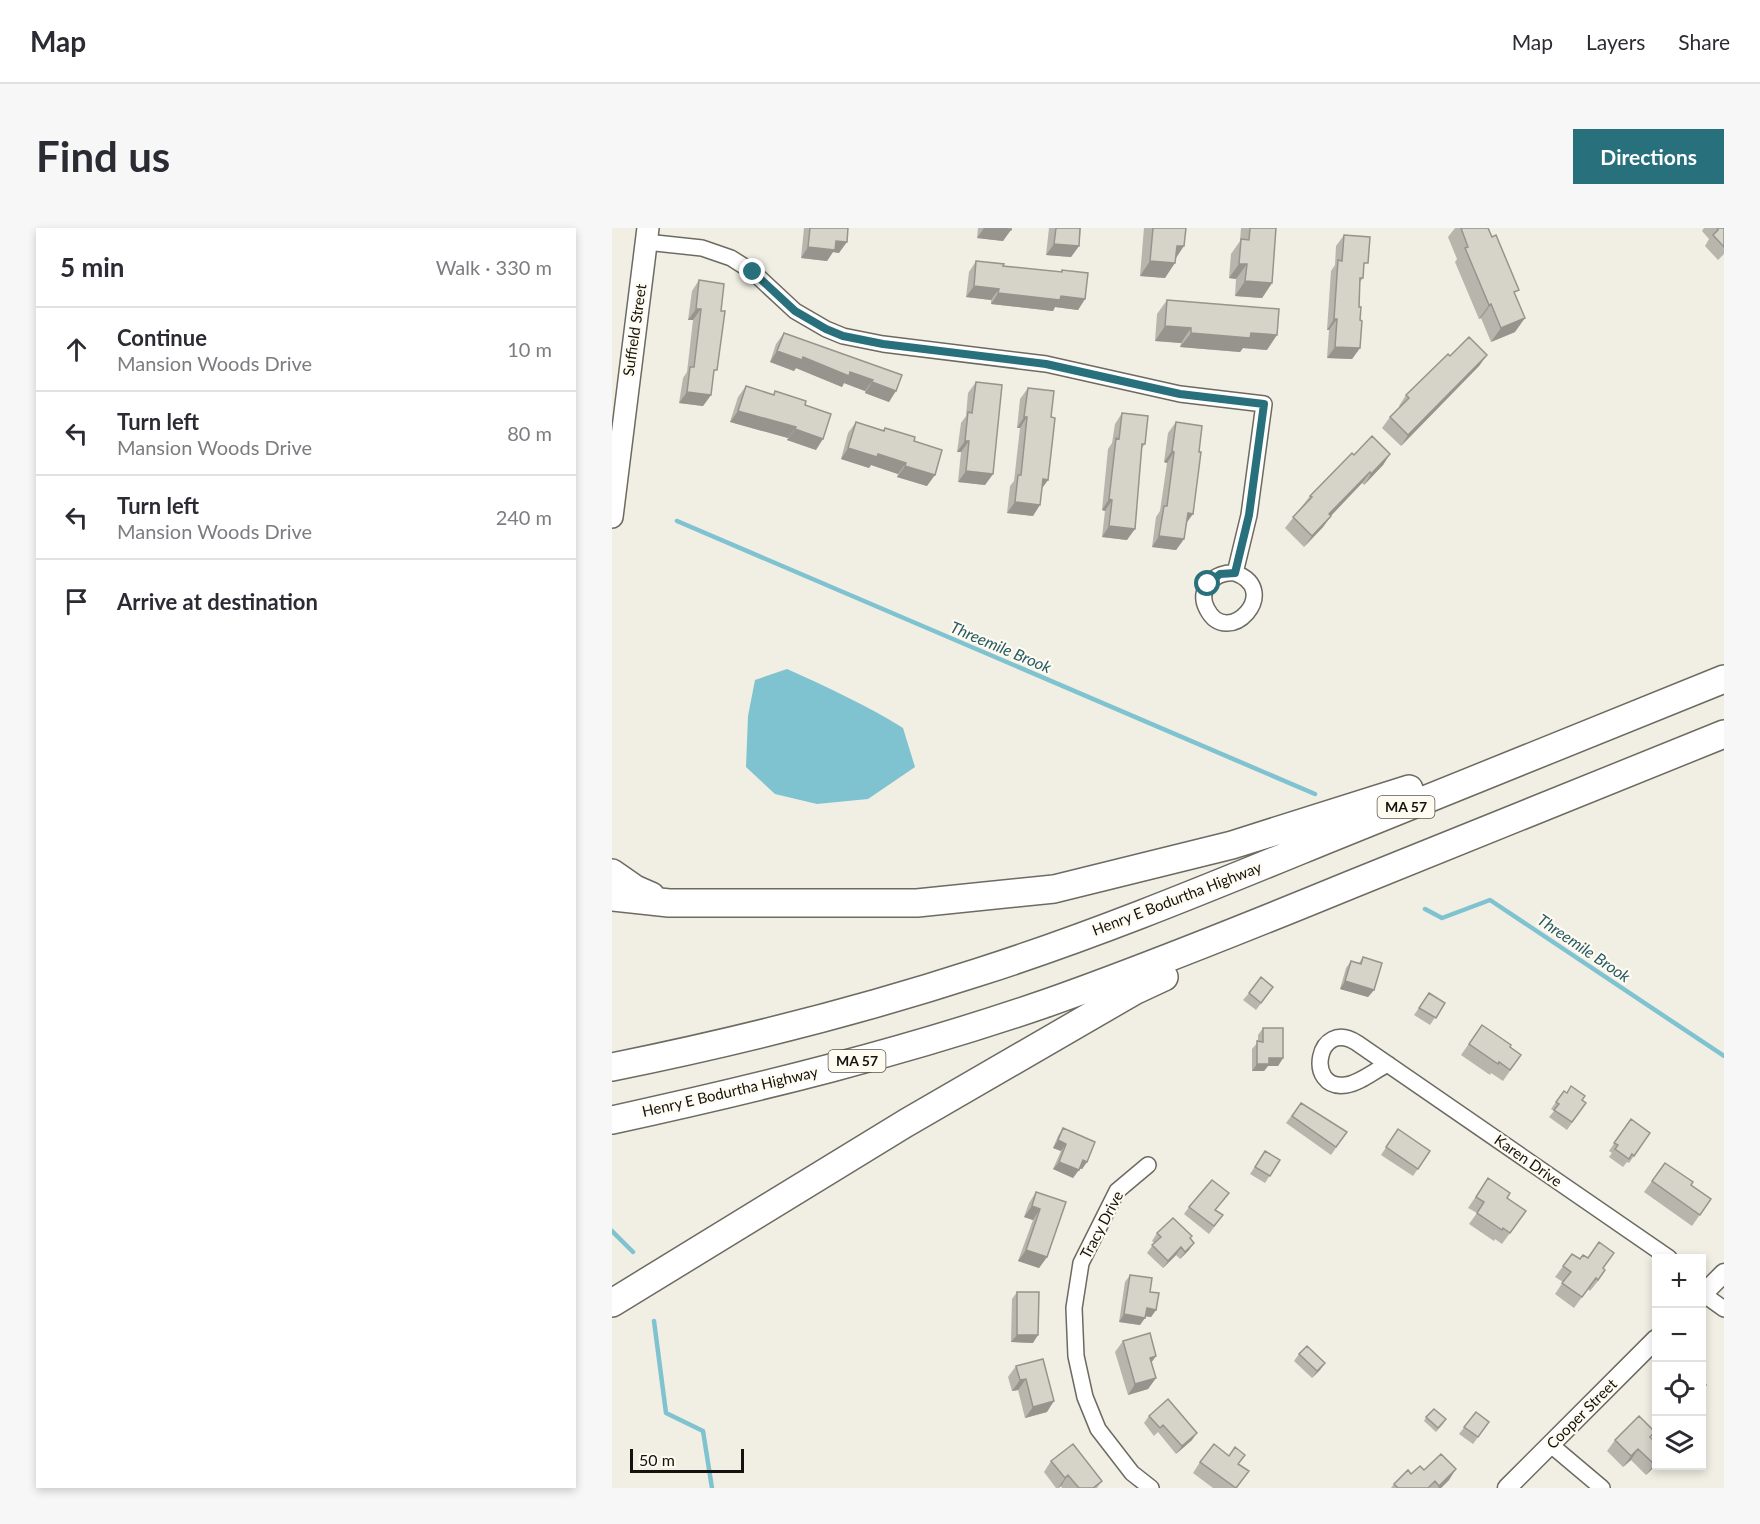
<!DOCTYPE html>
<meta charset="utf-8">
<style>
body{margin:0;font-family:Lato,sans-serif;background:#f7f7f7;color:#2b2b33}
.controls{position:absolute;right:18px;bottom:18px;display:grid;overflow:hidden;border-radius:0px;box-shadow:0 3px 9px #0003}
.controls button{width:54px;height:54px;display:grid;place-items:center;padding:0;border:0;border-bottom:2px solid #e1e1e2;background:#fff;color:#2b2b33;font:30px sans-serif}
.scale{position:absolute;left:18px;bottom:15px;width:114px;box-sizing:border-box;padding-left:6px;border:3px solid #13120e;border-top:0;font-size:16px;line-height:21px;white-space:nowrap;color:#13120e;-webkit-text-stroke:4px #fffbf1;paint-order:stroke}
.stop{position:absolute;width:18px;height:18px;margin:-14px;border:4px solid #29707d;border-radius:50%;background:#fff}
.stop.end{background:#29707d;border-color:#fff;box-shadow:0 2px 6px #0008}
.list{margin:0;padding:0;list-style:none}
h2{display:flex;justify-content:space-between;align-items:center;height:78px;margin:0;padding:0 24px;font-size:26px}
h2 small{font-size:20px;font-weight:400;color:#7c7c81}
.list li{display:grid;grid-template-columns:39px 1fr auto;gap:18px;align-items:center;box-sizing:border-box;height:84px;padding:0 24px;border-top:2px solid #e1e1e2}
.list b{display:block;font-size:22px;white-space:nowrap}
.list p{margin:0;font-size:20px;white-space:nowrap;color:#7c7c81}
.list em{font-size:20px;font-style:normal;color:#7c7c81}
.icon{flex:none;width:33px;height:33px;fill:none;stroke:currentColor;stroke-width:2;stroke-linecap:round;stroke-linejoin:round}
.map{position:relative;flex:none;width:1112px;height:1260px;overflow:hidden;border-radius:0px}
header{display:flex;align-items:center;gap:36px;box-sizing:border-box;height:84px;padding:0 30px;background:#fff;border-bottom:2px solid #e1e1e2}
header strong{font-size:28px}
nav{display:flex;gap:33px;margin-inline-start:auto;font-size:21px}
.intro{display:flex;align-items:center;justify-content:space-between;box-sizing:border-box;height:144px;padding:0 36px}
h1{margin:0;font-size:42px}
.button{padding:15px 27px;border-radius:0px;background:#29707d;color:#fff;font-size:21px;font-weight:700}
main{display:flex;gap:36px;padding:0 36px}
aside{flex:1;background:#fff;border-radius:0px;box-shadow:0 3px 9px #0003}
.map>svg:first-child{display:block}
</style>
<header>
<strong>Map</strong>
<nav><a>Map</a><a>Layers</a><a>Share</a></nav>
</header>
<div class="intro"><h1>Find us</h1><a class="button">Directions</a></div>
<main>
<aside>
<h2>5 min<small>Walk · 330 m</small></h2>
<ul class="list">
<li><svg class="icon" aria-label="ahead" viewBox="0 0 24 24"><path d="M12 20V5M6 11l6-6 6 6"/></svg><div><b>Continue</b><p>Mansion Woods Drive</p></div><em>10 m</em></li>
<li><svg class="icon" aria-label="left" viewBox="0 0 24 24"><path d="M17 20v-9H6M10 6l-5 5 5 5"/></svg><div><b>Turn left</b><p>Mansion Woods Drive</p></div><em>80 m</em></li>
<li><svg class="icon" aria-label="left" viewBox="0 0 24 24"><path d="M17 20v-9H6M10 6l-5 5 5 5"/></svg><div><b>Turn left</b><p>Mansion Woods Drive</p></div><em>240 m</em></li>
<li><svg class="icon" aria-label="arrive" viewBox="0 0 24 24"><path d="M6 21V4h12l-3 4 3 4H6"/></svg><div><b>Arrive at destination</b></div></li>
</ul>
</aside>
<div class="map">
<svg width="1112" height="1260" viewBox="0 0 1112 1260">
<rect width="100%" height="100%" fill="#f1eee4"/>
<path fill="#7fc2d0" d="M175 441C215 459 254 477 291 500L303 539 256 571 205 576 163 566 134 539 136 488 143 452Z"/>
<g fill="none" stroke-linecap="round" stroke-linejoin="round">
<path stroke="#7fc2d0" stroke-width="4.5" d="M65 293 703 566
M813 681 830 690 878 672 1112 828
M0 1003 21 1024
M42 1093 54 1185 91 1203 100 1260"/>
<defs>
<path id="minor" d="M34 14 90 20 119 30 141 44 183 83 214 101 231 108 271 116 434 136 568 166 652 176 637 287 623 345C671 362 616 422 595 381 584 361 603 343 623 345
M776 836C763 842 748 855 734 857 692 863 705 789 745 815L1057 1030
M536 937 505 963 469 1035 462 1080 464 1128 473 1169 486 1201 520 1245 539 1260
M1091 1066 1112 1081
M939 1217 990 1260"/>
<path id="tertiary" d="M1090 1067 1112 1045
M895 1260 1044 1111"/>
<path id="secondary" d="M0 289 36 0"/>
<path id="motorway" d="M0 645 23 661 39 668
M0 669 57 675H305L442 661 620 617 797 561
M0 839C124 814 247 783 367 744 486 706 601 658 716 611 848 557 980 504 1112 451
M0 892C147 860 293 824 435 775 537 739 638 698 738 657 863 607 987 556 1112 506
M0 1075 294 895 522 763 552 749"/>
</defs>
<use href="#minor" stroke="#6d6a61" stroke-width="18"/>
<use href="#tertiary" stroke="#6d6a61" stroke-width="21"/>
<use href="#secondary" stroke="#6d6a61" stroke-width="24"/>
<use href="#motorway" stroke="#6d6a61" stroke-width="30"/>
<use href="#minor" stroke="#fff" stroke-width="15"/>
<use href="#tertiary" stroke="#fff" stroke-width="18"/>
<use href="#secondary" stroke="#fff" stroke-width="21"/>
<use href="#motorway" stroke="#fff" stroke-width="27"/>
</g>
<path fill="#b8b5ad" d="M192 0H236L227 25 221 24 215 33 189 30Z
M366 0H399L391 13 365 10Z
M437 0H469L467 18 459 29 434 27Z
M532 0H574L564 30 553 50 528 48Z
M629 0H664L660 55 650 70 623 68 624 51 617 50 619 26 628 13Z
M843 0H876L903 67V104L879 114 869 90 867 91 843 34 845 31 836 9Z
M1092 0H1112V26L1106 32 1093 18 1097 11 1090 3Z
M732 7 752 41 751 50 748 54 747 79 748 92V120L740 131 715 130 717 102H715L719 43 723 37 724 18Z
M364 33 391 38 448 44 450 42 473 71 466 82 443 79 441 83 379 76V72L354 69 357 44Z
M87 52 101 148 99 167 91 178 67 175 71 150 75 144 81 92H76L80 63Z
M555 72 655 122 631 120 628 124 568 119 569 115 543 113 545 86Z
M172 105 290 147 277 174 253 165V163L232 155 230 159 184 140 182 143 158 134 164 116Z
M875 127 867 138 789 218 770 200 778 189 788 179 787 178 794 167 838 128Z
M364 154 381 246 373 257 346 254 349 224H345L349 195 354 188 356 165Z
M134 158 161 167 163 163 193 177 204 222 175 212 176 210 118 194 126 169Z
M416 160 439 189 436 252 430 260 421 288 395 285 398 258 402 253 408 200H405L408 171Z
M510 185 533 216 530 220 515 312 490 309 493 283 490 282 496 221 500 215 503 196Z
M244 194 271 202 273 200 302 213 315 258 285 249 286 246 259 237 257 240 229 231 236 205Z
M564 194 574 295 572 311 564 322 540 319 544 289 548 283 555 235 552 234 556 205Z
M778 226 771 237 752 257 750 255 719 288 711 299 692 319 673 300 698 268 742 227Z
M751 729 762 762 756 769 728 761 734 740 739 733 747 735Z
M637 765 656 766 644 782 631 772Z
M817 765 833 775 818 797 802 787Z
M870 797 909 827 891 853 879 845 878 847 849 827Z
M651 800 671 830 666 838H656L652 843H640V821L646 814V807Z
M955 865 974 875 955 902 937 889 942 883 939 881 944 874Z
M689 875 735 904 719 927 674 895Z
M1019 891 1038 905 1017 935 1015 934 1011 939 997 929 1000 925 997 923Z
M451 900 475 934 470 941 467 940 461 950 441 941 449 923 441 920 446 908Z
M786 901 818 923 801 948 769 927Z
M653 923 668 932 653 955 638 946Z
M1053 935 1079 957 1099 971 1080 998 1032 964Z
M876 950 895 970 914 983 890 1016 883 1011 882 1013 857 996 865 985 856 980Z
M424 964 454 974 435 1029 427 1040 406 1033 421 992 412 989 417 975Z
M577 979 604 982 611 987 597 1006 572 986Z
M545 1005 578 1011 582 1015 577 1022 568 1031 564 1027 551 1040 535 1025 542 1015 540 1013Z
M960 1026 968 1031 991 1041 986 1053 978 1063 976 1061 962 1080 943 1066 951 1054 943 1049Z
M518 1047 538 1064 544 1082 539 1089 534 1088 528 1097 507 1094 513 1054Z
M405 1064 421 1115 399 1114 400 1071Z
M511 1113 544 1128 539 1135 544 1150 536 1161 516 1167 503 1124Z
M687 1126 713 1135 708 1142 700 1150 682 1133Z
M431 1131 435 1184 413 1190 406 1162 400 1163 396 1149 404 1138Z
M864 1184 877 1194 861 1216 847 1206Z
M537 1188 580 1212 564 1226 546 1204 542 1208 532 1195Z
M814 1189 832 1195 824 1204 812 1193Z
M1039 1210 1044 1237 1034 1247 1019 1232 1011 1239 995 1223 1003 1212Z
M439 1233 490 1253 485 1260H450L449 1258 447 1260H444L432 1244Z
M588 1234 627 1236 637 1243 625 1260H601L581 1245Z
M812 1242 837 1252 829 1260H779L782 1256 799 1246Z"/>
<path fill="#96948d" d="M372 0H381L399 2 391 13 365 10Z
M224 13 235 14 227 25 221 24 215 33 189 30 196 19Z
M442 16 467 18 459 29 434 27Z
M565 18H572L562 33Z
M538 33 563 35 553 50 528 48Z
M627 36H635L624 51 617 50Z
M633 53 660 55 650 70 623 68Z
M362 58 387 61 379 72 354 69Z
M386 65 449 68 473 71 466 82 443 79 441 83 379 76Z
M879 76 869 90 867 91 877 77Z
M84 81H89L81 92H76Z
M913 90 903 104 879 114 889 100Z
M722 91H725L717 102H715Z
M553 98 579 100 569 115 543 113Z
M579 105H639L665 107 655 122 631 120 628 124 568 119Z
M723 119 748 120 740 131 715 130Z
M165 123 191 129 261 152 253 163 232 155 230 159 184 140 182 143 158 134Z
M875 127 867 138 789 218 796 207Z
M260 154 284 163 277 174 253 165Z
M75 164 99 167 91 178 67 175Z
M126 183 184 199 176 210 118 194Z
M412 189H415L408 200H405Z
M183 201 211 211 204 222 175 212Z
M353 213H357L349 224H345Z
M236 220 266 226 294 235 286 246 259 237 257 240 229 231Z
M560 223 562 224 555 235 552 234Z
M778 226 771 237 752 257 759 246Z
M293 238 323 247 315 258 285 249Z
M354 243 381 246 373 257 346 254Z
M758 244 750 255 710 297 717 286Z
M431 251 436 252 428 263Z
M497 271 500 272 493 283 490 282Z
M403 274 428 277 421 288 395 285Z
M576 285 581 286 573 297Z
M719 288 711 299 692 319 700 308Z
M497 298 523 301 515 312 490 309Z
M547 308 572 311 564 322 540 319Z
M733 753 762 762 756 769 728 761Z
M657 830H671L666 838H656L652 843H640L645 836Z
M446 912 454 916 449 923 441 920Z
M471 932 475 934 470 941 466 940Z
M447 934 467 942 461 950 441 941Z
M420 978 428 981 421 992 412 989Z
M582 1015 577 1022 568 1031 573 1024Z
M569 1019 564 1027 551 1040 556 1033Z
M414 1022 435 1029 427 1040 406 1033Z
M535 1080 544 1082 539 1089 530 1088Z
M512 1086 533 1090 528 1097 507 1094Z
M405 1107H426L421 1115 399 1114Z
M544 1128 536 1139 538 1130Z
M713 1135 708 1142 700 1150 705 1143Z
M544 1150 536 1161 516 1167 523 1156Z
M414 1151 406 1162 400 1163 408 1152Z
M442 1173 435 1184 413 1190 421 1179Z
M585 1205 580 1212 564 1226 570 1218Z
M1026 1221 1019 1232 1011 1239 1019 1228Z
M1044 1234V1237L1034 1247 1042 1236Z
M844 1241 837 1252 829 1260H826Z
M456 1247 449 1258 446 1260 453 1250Z"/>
<path fill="#d6d3c9" stroke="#96948d" stroke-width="1.5" d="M198 0H236L235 14 224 13 223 22 196 19Z
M381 0H399V2Z
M444 0H468L467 18 442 16Z
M541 0H574L572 18H565L563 35 538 33Z
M638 0H664L660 55 633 53 635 36H627L629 11 637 12Z
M849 0H876L880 9 884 7 907 62 902 64 913 90 889 100 879 76 877 77 853 20 856 19Z
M1105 0H1112V19L1101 7 1106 2Z
M732 7 758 9 756 35H752L751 50H748L747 79H749L748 92 750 93 748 120 723 119 725 91H722L726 32 730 33Z
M364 33 392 36 391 38 450 44V42L476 45 473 71 449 68 448 72 386 65 387 61 362 58Z
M87 52 112 56 109 83H113L105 142H102L99 167 75 164 78 139H82L89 81H84Z
M555 72 667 81 665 107 639 105 638 110 579 105V100L553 98Z
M172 105 290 147 284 163 260 154 261 152 238 144 237 148 191 129 190 132 165 123Z
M857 109 875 127 796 207 778 189 797 170 794 167 836 126 838 128Z
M364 154 390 157 381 246 354 243 357 213H353L356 184 360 185Z
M134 158 162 167 163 163 194 173 193 177 219 186 211 211 183 201 184 199 126 183Z
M416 160 442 163 439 189 443 190 436 252 431 251 428 277 403 274 406 247H409L415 189H412Z
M510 185 536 188 533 216H530L523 301 497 298 500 272 497 271 504 210 507 211Z
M244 194 272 203 273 200 303 209 302 213 330 222 323 247 293 238 294 235 266 226 265 229 236 220Z
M564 194 590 198 587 224H589L581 286 576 285 572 311 547 308 552 278H555L562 224 560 223Z
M760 208 778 226 759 246 758 244 717 286 719 288 700 308 681 289 700 269 698 268 740 225 742 227Z
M751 729 770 735 762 762 733 753 739 733 749 736Z
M649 749 661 759 649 775 637 765Z
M817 765 833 775 824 790 807 780Z
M870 797 899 817 898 819 909 827 898 842 887 834 886 836 857 816Z
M651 800H671V830H657V836H645V813L651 814Z
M959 858 973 868 970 872 974 875 960 894 942 882 947 876 944 874 952 863 955 865Z
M689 875 735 904 724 919 680 888Z
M1019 891 1038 905 1022 928 1020 926 1017 931 1003 921 1006 917 1002 915Z
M451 900 483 914 475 934 471 932 467 942 447 934 454 916 446 912Z
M786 901 818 923 806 941 774 919Z
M653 923 668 932 658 948 643 939Z
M1053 935 1081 954 1079 957 1099 971 1088 987 1040 953Z
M876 950 898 965 895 970 914 983 898 1005 891 1000 890 1002 865 985 872 974 864 969Z
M600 952 617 965 603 982 611 987 602 998 577 979Z
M424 964 454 974 435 1029 414 1022 428 981 420 978Z
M561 990 580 1008 578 1010 582 1015 573 1024 569 1019 556 1033 540 1017 549 1009 545 1005Z
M987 1014 1002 1025 991 1040 993 1042 986 1052 984 1050 970 1069 950 1055 959 1044 951 1038 960 1026 968 1031 971 1027 976 1030Z
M518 1047 540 1050 538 1064 547 1065 544 1082 535 1080 533 1090 512 1086Z
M405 1064H427L426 1107H405Z
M538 1105 544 1128 538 1130 544 1150 523 1156 511 1113Z
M695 1118 713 1135 705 1143 687 1126Z
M431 1131 442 1173 421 1179 414 1151 408 1152 404 1138Z
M1089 1153 1094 1157 1089 1162Z
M556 1171 585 1205 570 1218 551 1197 548 1200 537 1188Z
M822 1181 834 1191 826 1200 814 1189Z
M864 1184 877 1194 866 1209 852 1199Z
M1027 1188 1043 1204 1038 1209 1044 1215V1234L1042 1236 1026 1221 1019 1228 1003 1212Z
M461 1216 490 1253 481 1260H467L456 1247 453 1250 439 1233Z
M602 1216 617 1228 623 1219 633 1227 626 1236 637 1243 624 1260 588 1234Z
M829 1226 844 1241 827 1258 823 1253 816 1260H786L782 1256 796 1242 799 1246 808 1238 812 1242Z"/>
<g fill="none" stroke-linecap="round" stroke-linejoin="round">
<path stroke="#29707d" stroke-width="8" d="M141 44 183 83 214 101 231 108 271 116 434 136 568 166 652 176 637 287 623 345 608 346 596 356"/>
</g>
<g text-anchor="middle" stroke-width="4.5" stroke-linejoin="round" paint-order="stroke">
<g fill="#fffbf1" stroke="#5a5852" stroke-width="1.5">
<rect x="765.5" y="568" width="57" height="22" rx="4.5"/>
<rect x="216.5" y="822" width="57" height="22" rx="4.5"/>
</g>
<g font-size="14" font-weight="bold" fill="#13120e">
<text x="794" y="584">MA 57</text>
<text x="245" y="838">MA 57</text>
</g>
<g font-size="15" fill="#13120e" stroke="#fffbf1">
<text transform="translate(23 102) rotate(-82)" y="5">Suffield Street</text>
<text transform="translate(565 671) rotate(-21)" y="5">Henry E Bodurtha Highway</text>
<text transform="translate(118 864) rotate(-13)" y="5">Henry E Bodurtha Highway</text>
<text transform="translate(916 933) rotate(35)" y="5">Karen Drive</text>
<text transform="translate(490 997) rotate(-62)" y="5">Tracy Drive</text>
<text transform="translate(970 1186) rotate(-45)" y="5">Cooper Street</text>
</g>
<g font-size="16" font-style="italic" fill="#245b66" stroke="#fffbf1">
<text transform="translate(389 419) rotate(23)" y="6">Threemile Brook</text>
<text transform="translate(972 720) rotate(34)" y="6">Threemile Brook</text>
</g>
</g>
</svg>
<div class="controls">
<button>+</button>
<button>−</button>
<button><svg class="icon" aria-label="locate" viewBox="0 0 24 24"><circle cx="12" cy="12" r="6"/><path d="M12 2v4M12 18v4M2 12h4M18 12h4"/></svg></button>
<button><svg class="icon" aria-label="layers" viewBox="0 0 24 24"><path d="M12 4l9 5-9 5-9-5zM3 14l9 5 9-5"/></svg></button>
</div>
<div class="scale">50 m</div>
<div class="stop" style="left:596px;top:356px"></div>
<div class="stop end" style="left:141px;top:44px"></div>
</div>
</main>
